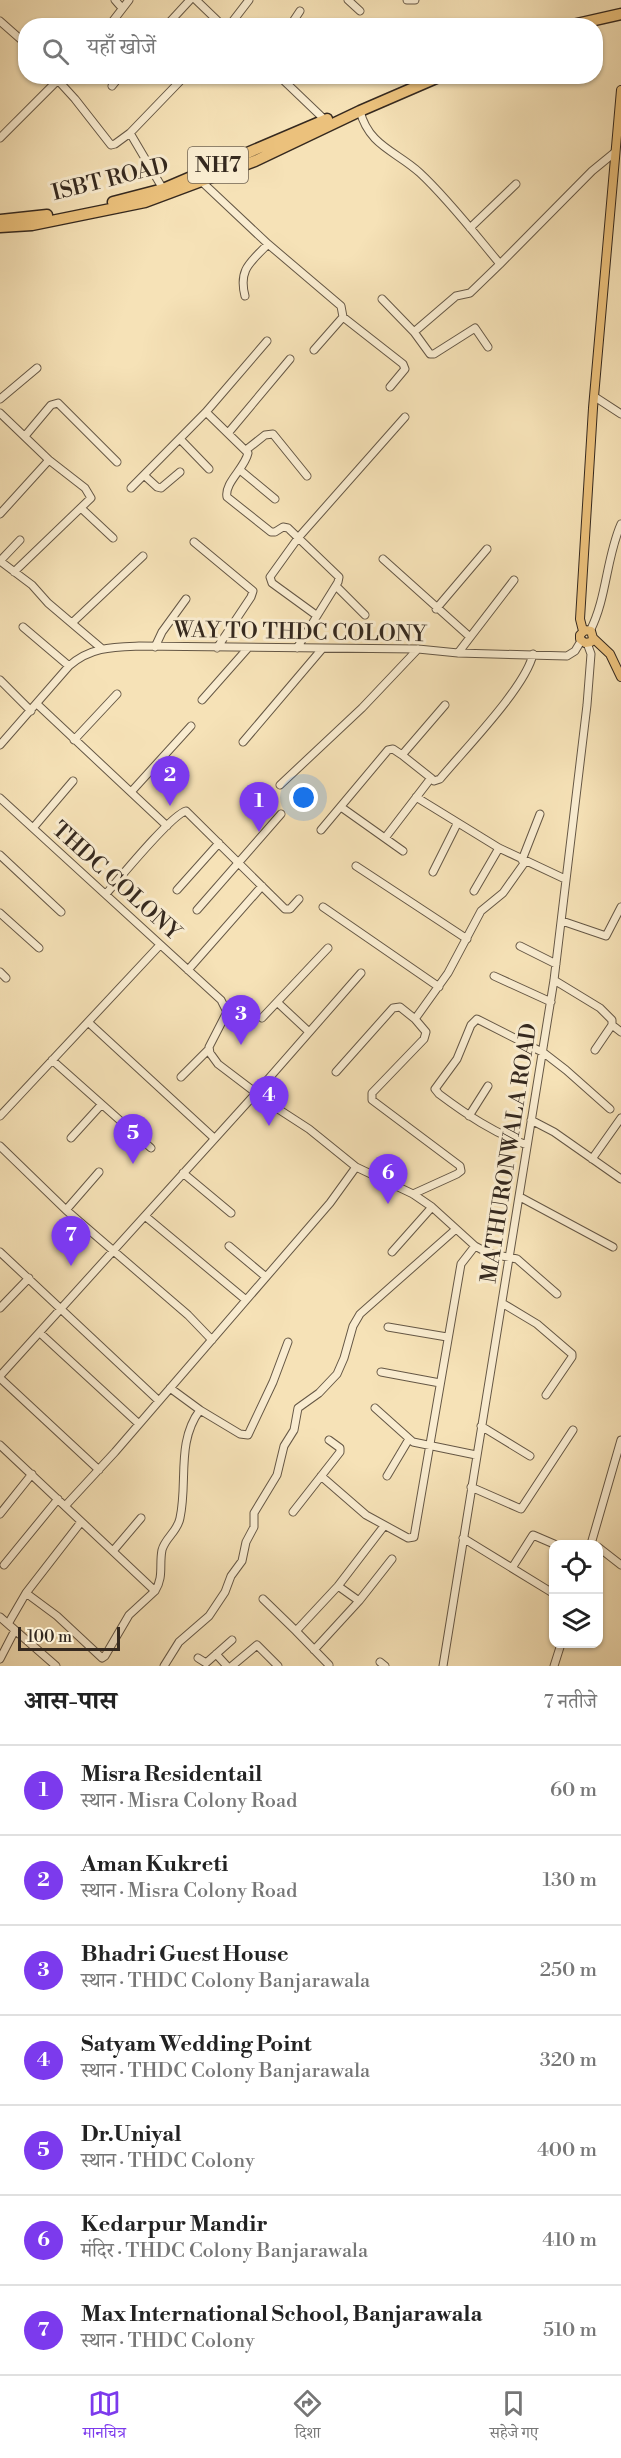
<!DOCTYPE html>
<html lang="hi">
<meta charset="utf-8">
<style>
body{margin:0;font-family:"Libre Bodoni","Noto Serif Devanagari",serif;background:#f2f2f2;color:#222}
.controls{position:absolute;right:18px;bottom:18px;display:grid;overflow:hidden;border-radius:12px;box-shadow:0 2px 4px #0004}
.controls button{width:54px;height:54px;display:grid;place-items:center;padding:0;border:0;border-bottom:2px solid #e0e0e0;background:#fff;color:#222;font:30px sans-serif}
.scale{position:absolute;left:18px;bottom:15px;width:102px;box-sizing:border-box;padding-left:6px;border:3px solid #35291f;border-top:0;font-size:16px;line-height:21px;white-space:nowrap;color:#35291f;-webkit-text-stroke:4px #f9ecd0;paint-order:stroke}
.you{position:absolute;left:304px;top:798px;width:21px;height:21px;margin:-15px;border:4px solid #fff;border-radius:50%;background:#1a73e8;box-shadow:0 0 0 9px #1a73e833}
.badge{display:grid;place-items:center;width:39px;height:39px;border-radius:50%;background:#7c3aed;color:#fff;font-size:20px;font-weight:700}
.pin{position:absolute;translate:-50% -50px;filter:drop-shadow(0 2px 3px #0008)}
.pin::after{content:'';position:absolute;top:32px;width:21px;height:18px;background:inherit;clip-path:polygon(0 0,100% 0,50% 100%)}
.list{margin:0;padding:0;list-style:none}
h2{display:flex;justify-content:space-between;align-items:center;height:78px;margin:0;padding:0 24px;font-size:26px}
h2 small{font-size:20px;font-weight:400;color:#767676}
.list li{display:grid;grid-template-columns:39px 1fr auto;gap:18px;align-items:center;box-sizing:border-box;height:90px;padding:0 24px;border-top:2px solid #e0e0e0}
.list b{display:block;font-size:22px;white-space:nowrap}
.list p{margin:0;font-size:20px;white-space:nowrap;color:#767676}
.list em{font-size:20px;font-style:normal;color:#767676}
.icon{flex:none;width:33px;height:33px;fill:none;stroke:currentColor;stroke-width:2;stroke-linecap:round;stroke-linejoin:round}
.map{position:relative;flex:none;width:621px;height:1666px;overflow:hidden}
.search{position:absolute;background:#fff;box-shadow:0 2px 4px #0004;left:18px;right:18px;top:18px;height:66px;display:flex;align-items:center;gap:15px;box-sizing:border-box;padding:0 21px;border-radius:24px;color:#767676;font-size:22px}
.sheet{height:708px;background:#fff}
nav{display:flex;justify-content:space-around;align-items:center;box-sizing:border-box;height:84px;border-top:2px solid #e0e0e0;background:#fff;font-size:16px;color:#767676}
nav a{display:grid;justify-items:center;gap:3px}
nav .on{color:#7c3aed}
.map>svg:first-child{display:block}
</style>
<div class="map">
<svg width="621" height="1666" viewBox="0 0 621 1666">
<rect width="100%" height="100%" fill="#f6e2b7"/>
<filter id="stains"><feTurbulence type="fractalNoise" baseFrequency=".00333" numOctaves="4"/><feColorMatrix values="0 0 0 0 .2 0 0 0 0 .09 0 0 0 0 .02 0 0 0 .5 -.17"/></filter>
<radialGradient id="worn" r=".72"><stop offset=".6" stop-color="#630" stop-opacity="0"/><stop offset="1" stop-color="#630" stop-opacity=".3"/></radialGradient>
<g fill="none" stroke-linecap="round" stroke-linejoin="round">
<defs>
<path id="minor" d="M115 0 122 8
M196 0 223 26
M348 0 360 11
M407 0H415
M0 21 26 44
M109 26 129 0
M166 26 190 0
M229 26 249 0
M290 26 300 11
M54 76 75 99 111 145 115 144 130 133 163 189
M279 76 325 120
M112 86 120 76
M360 111C369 146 396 151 420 173 448 199 475 234 500 264L592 171 614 153
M130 133 185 76
M0 138 62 76
M201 181 268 244 341 306 343 317 314 350
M470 228 516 184
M245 296C238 269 251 262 268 244
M382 299 414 332 430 354H434L475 328 488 347
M343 317 403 364 405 369 390 387
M414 332 456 296 470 293 500 264
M595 397 621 414
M0 399 37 368
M206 412 248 453C245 468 224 483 227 497L271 532H275L283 527 288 528 339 577 338 582 297 648
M0 413 49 460 85 488 91 498 14 572
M229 432 290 359
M25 436 51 405 58 403 117 462
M180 439 209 469
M246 450 265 435 273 434 307 476
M240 470 275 499
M145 476 157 487 161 488 180 472
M131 488 206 412 267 341
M82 509 113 538
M0 514 49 460
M194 542 253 591 251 597 217 648
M383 559 470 637
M0 561 32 585 48 603 101 648
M0 561 20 540
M336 586 365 615
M436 609 487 549
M316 615 272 583 270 577 298 538 405 417
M73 622 143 556
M23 627 69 666
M590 631C607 598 606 558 621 524
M155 647 162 632 186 599
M458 653 514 580
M0 680 31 711
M202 700 248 648
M37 704 167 826
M74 740 117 694
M243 742 322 649
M0 745 69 666C90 647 113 647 139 646L418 649 458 653 567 656 575 651 581 641
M431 778 402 755 445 705
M280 785 362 708 418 649
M131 792 191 726
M416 797 499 848 565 879
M0 798 221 1000 227 1012 209 1047 210 1053 218 1064 272 1105 309 1129 356 1167 413 1194 432 1207 475 1246 488 1253 517 1259 557 1294
M341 807 403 851
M33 828 73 781
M321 830 388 750 393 749 402 755
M385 838 431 778 434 781 440 779C463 751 526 687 533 654
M0 855 61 912
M522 860 540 814
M356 866 467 939
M433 872 457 824
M177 890 219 843
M474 891 499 848
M106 894C119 879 171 815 186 811L285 909H290L299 899
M323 907 439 987
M197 910 281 814
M0 913 39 948
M562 921 606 936 621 907
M520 946 556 964
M188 970 262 886
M0 972 6 978
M494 976 551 1002
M554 980 600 1008 612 1020V1025L595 1050
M277 1002 308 1031
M262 1018 328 948
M88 1022 214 1138
M612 1025 621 1032
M52 1060 151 1148
M336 1072 393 1008 400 1007 415 1019
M181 1077 209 1049
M0 1116 160 945
M469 1116 488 1086
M531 1120 554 1132 621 1179
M71 1138 101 1105
M527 1145C494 1133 467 1115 439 1094L435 1089 457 1059 471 1025 477 1019 544 1053 566 1070 610 1109
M0 1146 66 1210 188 1315 212 1340
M592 1159 621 1118
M183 1173 231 1213
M413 1194 457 1174 461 1171 460 1166 372 1100V1093L424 1039 426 1032 415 1019 448 973 481 911 503 893 525 862
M520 1197 613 1247
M66 1210 99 1172
M145 1216 246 1300
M229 1246 266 1277
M0 1252 159 1401
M392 1252 432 1207
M502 1303 537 1324 572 1354V1357L546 1395
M0 1308 29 1278
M388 1327 447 1337
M40 1333 139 1424
M381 1372 440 1383
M0 1376 256 1093 361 973
M0 1378 99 1470
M375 1408 413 1442 476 1455
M200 1410 240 1434 248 1435 273 1382 288 1342
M481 1426 530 1456
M0 1445 155 1591 129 1615 105 1656 102 1658 57 1616 26 1593 81 1522
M321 1476 366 1515 408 1538 414 1537 461 1264 475 1246
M387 1476 409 1439
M471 1487 521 1509 573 1430
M66 1505 115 1452 330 1203 356 1167
M293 1512 340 1452V1448L329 1440
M0 1514 32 1474
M463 1538 551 1592
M591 1544 621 1440
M598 1547 621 1565
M113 1551 141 1518
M4 1565 58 1499
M512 1568 533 1535 554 1544
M338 1586 359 1601
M155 1591C164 1577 159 1565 162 1550 165 1538 178 1531 180 1518 188 1482 176 1442 200 1410L170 1388
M263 1599 296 1631
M0 1617 56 1666
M8 1624 26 1593
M314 1650 359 1601 392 1559
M216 1654 227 1666
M198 1658 206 1663 232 1640
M0 1659 15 1630
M380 1662 385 1666
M329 1665 296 1631 338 1586 384 1526
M164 1666 179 1642 209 1616 225 1592 231 1576 242 1561 246 1542 254 1527V1513L277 1475 284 1446 294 1430 298 1408 319 1393 337 1374 344 1358 353 1326 360 1314 456 1229
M232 1666 257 1645 278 1666
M443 1666 554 980 587 705 591 654 587 643
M554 1666 561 1644"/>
<path id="major" d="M583 631 580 619 593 408 621 90
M593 638 591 642 585 643 580 639V635L585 630 591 631 593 638 610 654 621 677"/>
<path id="highway" d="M568 26 621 14
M113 202 163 189 327 119
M0 220 47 215
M0 227 32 225 145 202 255 161 360 111 441 76"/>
</defs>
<use href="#minor" stroke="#655745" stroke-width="9"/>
<use href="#major" stroke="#35291f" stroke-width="10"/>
<use href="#highway" stroke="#35291f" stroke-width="13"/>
<use href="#minor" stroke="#f9ecd0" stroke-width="7"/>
<use href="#major" stroke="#ebc17c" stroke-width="8"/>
<use href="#highway" stroke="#ebc17c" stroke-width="10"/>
</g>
<g text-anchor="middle" stroke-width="6" stroke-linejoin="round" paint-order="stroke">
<rect fill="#f9ecd0" stroke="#706454" stroke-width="1.5" x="188" y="147" width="60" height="36" rx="4.5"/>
<g font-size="21" font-weight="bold" fill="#35291f">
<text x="218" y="172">NH7</text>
</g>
<g font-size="22" fill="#35291f" stroke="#f9ecd0">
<text transform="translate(110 178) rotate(-14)" y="8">ISBT ROAD</text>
<text transform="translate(300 631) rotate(1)" y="8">WAY TO THDC COLONY</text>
<text transform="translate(117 880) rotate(42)" y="8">THDC COLONY</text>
<text transform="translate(508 1153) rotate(-81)" y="8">MATHURONWALA ROAD</text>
</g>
</g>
<rect width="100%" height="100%" filter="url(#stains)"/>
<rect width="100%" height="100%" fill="url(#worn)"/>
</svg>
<div class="controls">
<button><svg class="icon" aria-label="locate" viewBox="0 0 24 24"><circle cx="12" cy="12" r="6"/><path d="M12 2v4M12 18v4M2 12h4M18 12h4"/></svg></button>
<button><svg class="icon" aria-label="layers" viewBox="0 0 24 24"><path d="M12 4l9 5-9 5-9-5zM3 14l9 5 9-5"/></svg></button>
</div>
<div class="scale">100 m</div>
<div class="you"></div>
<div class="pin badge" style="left:259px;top:832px">1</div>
<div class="pin badge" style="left:170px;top:806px">2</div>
<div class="pin badge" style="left:241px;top:1045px">3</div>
<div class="pin badge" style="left:269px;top:1126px">4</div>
<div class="pin badge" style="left:133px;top:1164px">5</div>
<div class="pin badge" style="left:388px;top:1204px">6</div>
<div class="pin badge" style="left:71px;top:1266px">7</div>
<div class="search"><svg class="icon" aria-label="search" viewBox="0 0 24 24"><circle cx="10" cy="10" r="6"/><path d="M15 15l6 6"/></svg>यहाँ खोजें</div>
</div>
<section class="sheet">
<h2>आस-पास<small>7 नतीजे</small></h2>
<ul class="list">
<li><span class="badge">1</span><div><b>Misra Residentail</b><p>स्थान · Misra Colony Road</p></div><em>60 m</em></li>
<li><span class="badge">2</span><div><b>Aman Kukreti</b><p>स्थान · Misra Colony Road</p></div><em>130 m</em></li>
<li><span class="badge">3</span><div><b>Bhadri Guest House</b><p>स्थान · THDC Colony Banjarawala</p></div><em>250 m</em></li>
<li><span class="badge">4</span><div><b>Satyam Wedding Point</b><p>स्थान · THDC Colony Banjarawala</p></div><em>320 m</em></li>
<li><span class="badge">5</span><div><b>Dr.Uniyal</b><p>स्थान · THDC Colony</p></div><em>400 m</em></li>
<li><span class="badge">6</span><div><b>Kedarpur Mandir</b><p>मंदिर · THDC Colony Banjarawala</p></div><em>410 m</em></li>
<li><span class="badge">7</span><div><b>Max International School, Banjarawala</b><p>स्थान · THDC Colony</p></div><em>510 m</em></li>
</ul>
</section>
<nav>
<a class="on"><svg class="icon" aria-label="map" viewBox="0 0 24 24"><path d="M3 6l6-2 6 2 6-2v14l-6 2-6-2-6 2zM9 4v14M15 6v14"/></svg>मानचित्र</a>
<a><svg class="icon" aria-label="directions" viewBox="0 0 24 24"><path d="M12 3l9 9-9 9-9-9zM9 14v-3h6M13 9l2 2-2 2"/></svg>दिशा</a>
<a><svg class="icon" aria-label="saved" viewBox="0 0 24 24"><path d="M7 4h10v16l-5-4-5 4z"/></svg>सहेजे गए</a>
</nav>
